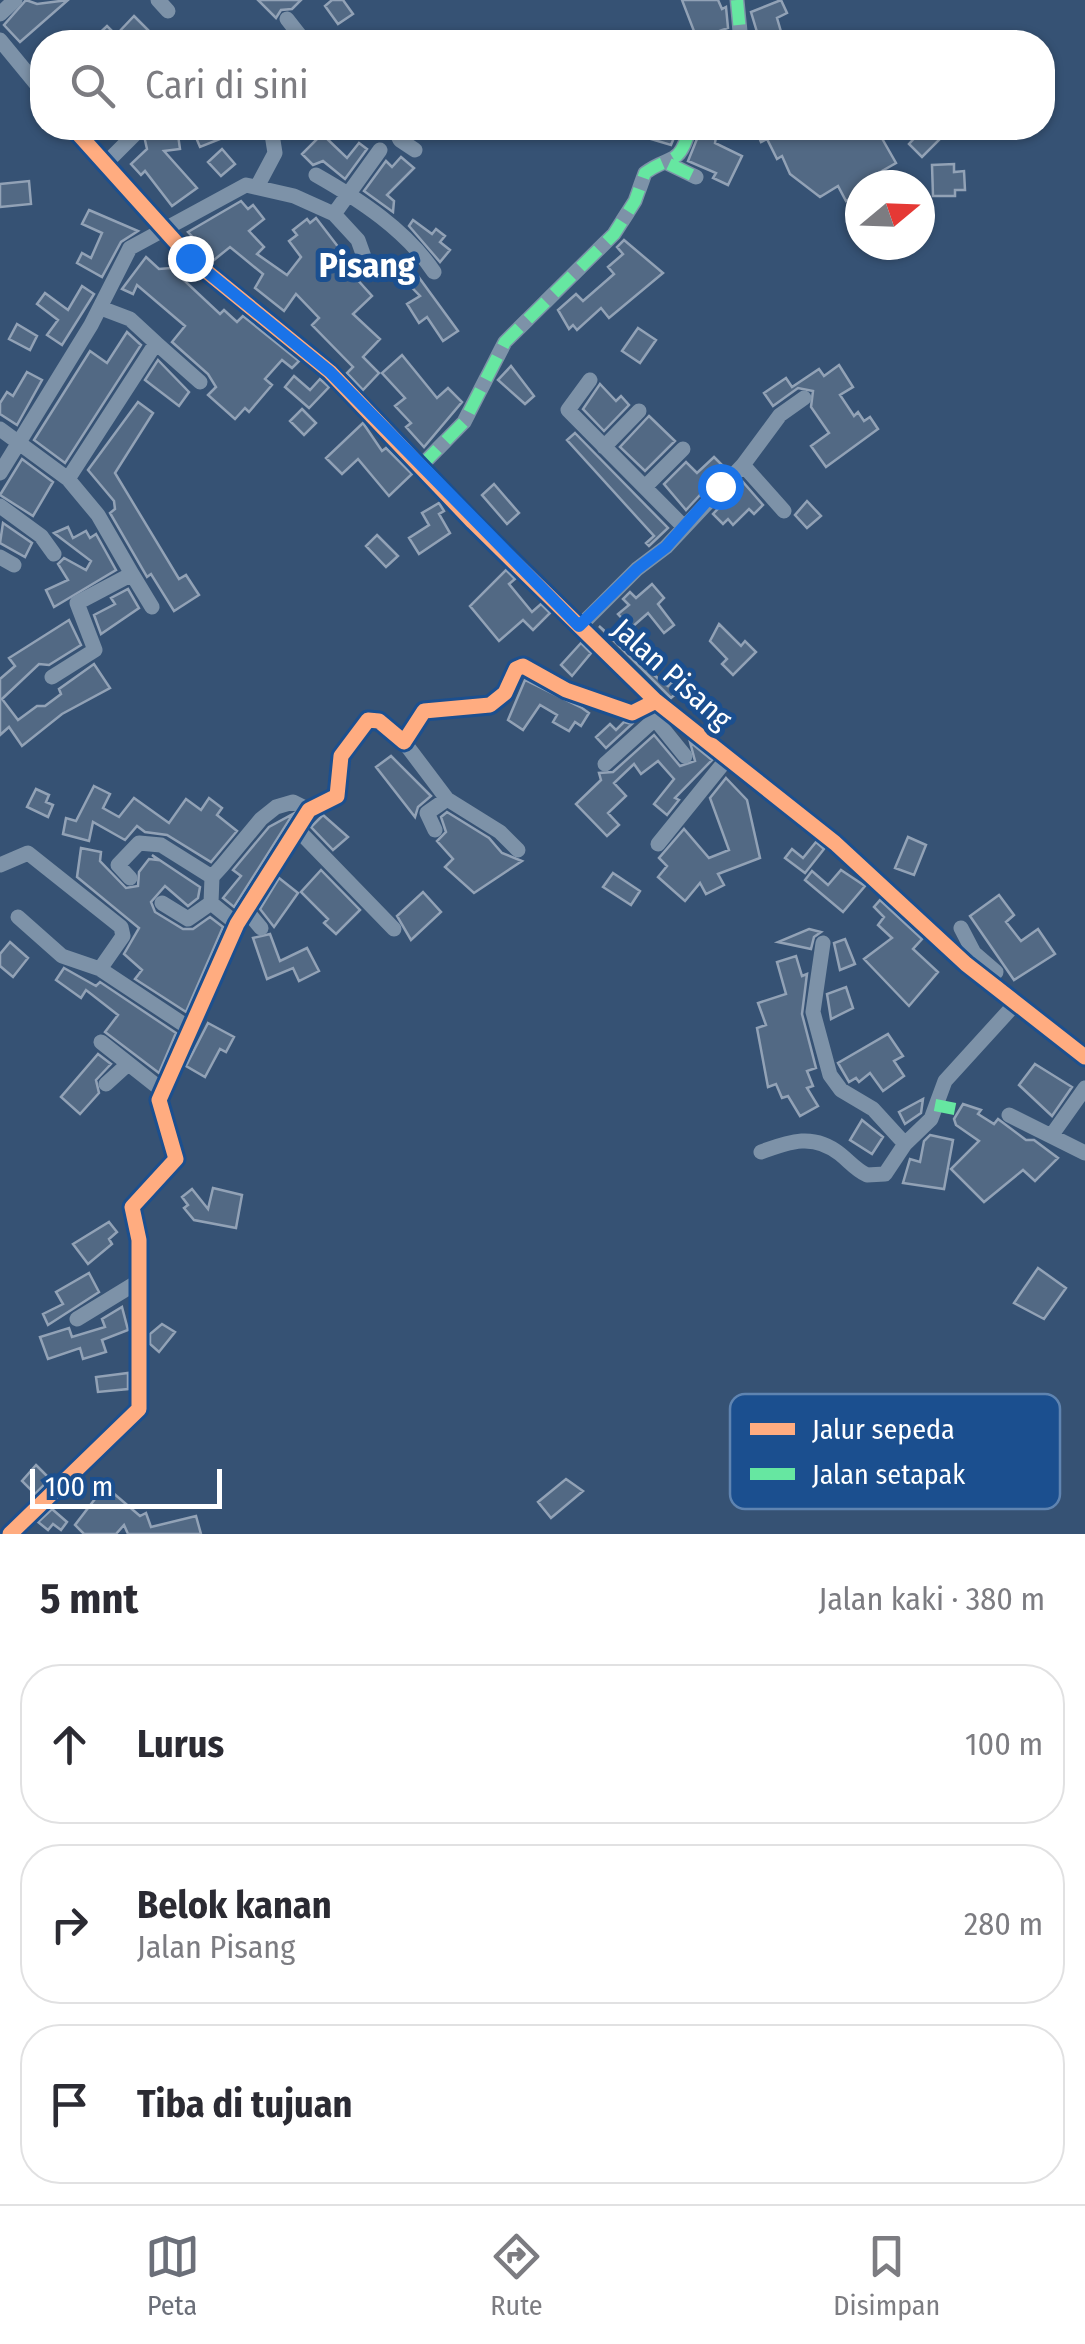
<!DOCTYPE html>
<html lang="id">
<meta charset="utf-8">
<style>
body{margin:0;font-family:"Fira Sans Condensed",sans-serif;background:#f2f2f3;color:#2b2b33}
.compass{position:absolute;left:845px;top:170px;width:90px;height:90px;border-radius:50%;background:#fff;box-shadow:0 2px 8px #0004;rotate:71deg}
.scale{position:absolute;left:30px;bottom:25px;width:192px;box-sizing:border-box;padding-left:10px;border:5px solid #fff;border-top:0;font-size:28px;line-height:35px;white-space:nowrap;color:#fff;-webkit-text-stroke:8px #1b4f8f;paint-order:stroke}
.stop{position:absolute;width:30px;height:30px;margin:-22px;border:8px solid #1a73e8;border-radius:50%;background:#fff}
.stop.end{background:#1a73e8;border-color:#fff;box-shadow:0 2px 10px #0008}
.list{margin:0;padding:0;list-style:none}
h2{display:flex;justify-content:space-between;align-items:center;height:130px;margin:0;padding:0 40px;font-size:42px}
h2 small{font-size:32px;font-weight:400;color:#7c7c81}
.list li{display:grid;grid-template-columns:65px 1fr auto;gap:30px;align-items:center;box-sizing:border-box;height:160px;margin:0 20px 20px;padding:0 20px;border:2px solid #e1e1e2;border-radius:40px}
.list b{display:block;font-size:38px;white-space:nowrap}
.list p{margin:0;font-size:32px;white-space:nowrap;color:#7c7c81}
.list em{font-size:32px;font-style:normal;color:#7c7c81}
.icon{flex:none;width:55px;height:55px;fill:none;stroke:currentColor;stroke-width:2;stroke-linecap:round;stroke-linejoin:round}
.map{position:relative;flex:none;width:1085px;height:1534px;overflow:hidden}
.search{position:absolute;background:#fff;box-shadow:0 2px 8px #0004;left:30px;right:30px;top:30px;height:110px;display:flex;align-items:center;gap:25px;box-sizing:border-box;padding:0 35px;border-radius:40px;color:#7c7c81;font-size:38px}
.sheet{height:670px;background:#fff}
nav{display:flex;justify-content:space-around;align-items:center;box-sizing:border-box;height:140px;border-top:2px solid #e1e1e2;background:#fff;font-size:28px;color:#7c7c81}
nav a{display:grid;justify-items:center;gap:5px}
nav .on{color:#6b6f79}
.map>svg:first-child{display:block}
</style>
<div class="map">
<svg width="1085" height="1534" viewBox="0 0 1085 1534">
<rect width="100%" height="100%" fill="#365274"/>
<path fill="#526984" stroke="#92a2b6" stroke-width="2.5" d="M26 0 37 4 68 0 20 42 4 25Z
M258 0H301L292 9 281 10 276 18Z
M332 0H343L353 14 338 24 325 6Z
M682 0H718L722 9 726 7 728 28 697 39Z
M781 0 787 13 777 18 784 42H760L751 12Z
M134 16 149 31 137 42H90L107 26 116 35Z
M177 128 180 149 164 151 197 188 172 206 145 171 141 175 131 164 147 149 145 140 152 131Z
M192 128H217L220 139 200 147Z
M614 128H678L671 145Z
M755 128H876L896 163 868 179 871 185H860V193L846 201 838 186 820 197 790 174 782 156 777 159 767 139 761 142Z
M924 128 940 139 922 157 909 144Z
M701 129 716 137 715 143 742 156 728 185 713 178 716 173 688 161Z
M322 134 347 158 359 143 367 149 345 179 323 161 313 165 302 154Z
M222 149 235 164 221 176 208 162Z
M401 157 414 168 387 195 394 201 393 212 364 191 386 161 392 167Z
M954 164V172L964 171 965 190H955V196H933L932 165Z
M29 181 31 204 0 207V184Z
M241 201 248 209 253 205 264 219 249 231 264 247 257 254 287 275 301 257 289 241 297 235 293 230 307 219 310 223 316 218 359 274 355 277 372 296 353 314 380 339 363 357 379 373 363 390 347 373 353 367 312 325 319 318 296 294 284 311 255 288 263 274 230 247 214 260 188 232Z
M89 210 138 231 121 242 102 277 77 263 82 253 91 258 102 233 82 224Z
M413 220 432 234 436 229 445 236 440 242 450 250 440 262 409 226Z
M624 240 663 273 609 318 601 308 577 330 573 325 569 329 558 310 576 294 583 301 614 274 608 267 623 254 617 247Z
M146 257 159 269 171 268 220 314 224 310 237 322 243 316 299 361 292 368 282 360 265 379 272 385 249 412 245 408 235 419 208 395 216 387 208 374 172 342 185 326 137 285 133 294 122 289Z
M404 257 458 331 443 341 427 317 419 323 407 304 420 296 393 268Z
M82 286 94 294 62 345 47 335 58 320 37 304 45 293 68 310Z
M17 324 37 336 30 350 9 339Z
M638 328 656 340 640 363 622 351Z
M127 332 141 345 65 463 34 440 90 351 107 363Z
M402 355 437 398 448 388 462 402 424 447 406 427 411 423 395 406 405 398 382 373Z
M158 360 189 392 179 406 145 380Z
M839 365 853 387 840 395 854 416 858 412 864 421 870 417 878 429 826 467 811 446 829 433 811 407 813 391 798 388 773 406 764 393 786 378 792 387 819 369 824 376Z
M511 366 534 396 525 404 498 380Z
M27 372 42 380 17 425 0 414V403L7 392 13 396Z
M294 376 310 390 320 379 329 387 309 408 285 387Z
M600 384 616 401 621 396 629 405 604 431 583 409Z
M138 402 153 413 115 473 179 579 186 575 199 595 174 611 151 574 147 577 110 513 115 509 114 501 88 470Z
M302 409 316 423 304 435 290 421Z
M649 416 675 441 645 471 620 447Z
M363 423 382 451 386 448 412 474 389 496 358 459 342 474 326 458Z
M575 433 668 528 649 546 646 543 654 536 567 440Z
M714 457 725 468 686 510 664 484 686 462 697 473Z
M22 459 53 482 33 516 0 495Z
M743 482 763 505 754 514 749 509 733 525 728 519 723 524 713 514Z
M494 484 519 513 507 524 482 495Z
M807 501 821 516 807 528 795 515Z
M439 503 444 511 439 514 450 533 419 554 409 538 429 525 422 513Z
M3 523 32 543 25 557 0 543Z
M68 527 73 538 86 531 90 538 96 534 116 570 54 607 46 590 68 580 58 564 64 558 86 570 91 561 54 533Z
M377 535 398 556 386 567 366 546Z
M506 570 515 579 509 584 532 612 541 604 550 613 533 630 523 620 499 641 470 606Z
M652 584 664 598 658 604 674 625 664 633 648 613 631 628 618 614 629 605 623 599 630 592 636 598Z
M128 589 139 608 101 634 94 615 115 604 111 598Z
M69 620 81 645 49 665 39 664 2 699 18 720 37 706H45L61 694 59 689 94 664 110 688 62 714 22 746 9 727 0 735V679L15 666 9 658Z
M719 624 741 646 745 641 756 652 733 675 722 664 727 659 710 641Z
M599 626 661 681 668 686 672 682 680 690 671 698Z
M581 643 591 653 572 676 561 665Z
M525 680 582 708 589 713 581 726 575 722 569 731 553 722 557 715 540 705 523 730 508 720Z
M624 722 632 724 606 748 596 737 610 724 616 730Z
M654 735 680 766 695 761 690 742 712 760 675 798 679 800 667 815 654 804 674 779 658 761 641 774 634 764 614 783 626 796 608 813 619 825 607 836 576 804 601 780 599 773 613 772Z
M391 756 431 796 418 807 415 817 376 767Z
M726 778 747 800 760 858 718 874 724 885 706 894 700 883 685 901 658 877 667 866 659 858 684 829 709 858 729 850 710 798Z
M94 786 110 794 103 808 119 817 134 798 169 823 186 799 201 810 209 798 222 808 217 815 237 831 211 862 167 835 145 832 137 826 125 840 93 822 89 841 63 834 66 818 76 821Z
M36 789 49 795 46 802 53 805 48 817 27 807Z
M447 812 489 838 502 853 522 861 474 893 445 867 453 859 437 841 446 832 441 817Z
M293 814 234 907 223 898 241 876 233 870 269 827Z
M323 815 348 837 333 850 311 827Z
M908 837 926 845 914 875 895 868Z
M816 842 824 849 805 873 785 858 792 849 803 858Z
M81 848 101 852 100 861 126 888 138 886 139 872 149 859 158 860 152 855 200 887 198 898 188 906 165 886 151 902 155 912 183 929H193L210 917 223 927 186 1012 135 979 142 970 124 954 139 928 77 877Z
M321 870 360 910 336 934 324 923 328 919 301 892Z
M841 870 865 886 843 912 805 880 812 871 828 885Z
M613 873 640 891 631 905 603 887Z
M279 878 298 893 274 927 260 909Z
M423 892 441 912 411 940 397 916Z
M999 895 1014 915 1006 922 1021 941 1038 929 1055 954 1014 980 970 916Z
M880 900 922 939 913 949 938 972 909 1006 864 959 892 938 878 925 884 917 874 907Z
M809 929 821 932 814 937 811 949 778 942Z
M270 934 280 961 307 948 319 971 299 981 293 968 267 979 253 938Z
M845 939 855 964 840 970 834 943Z
M10 942 28 958 13 977 0 966V954Z
M796 956 802 976 807 974 802 1014 816 1068 807 1071 813 1086 807 1088 818 1106 800 1116 788 1096 782 1098 776 1084 768 1087 757 1028 766 1025 758 1003 786 994 777 962Z
M64 968 96 986 100 982 176 1033 159 1073 105 1032 118 1015 86 990 81 998 56 980Z
M846 987 853 1008 831 1019 827 994Z
M208 1023 234 1037 226 1052 220 1049 205 1077 186 1066Z
M888 1034 903 1056 894 1061 904 1076 883 1091 870 1073 859 1082 856 1078 849 1082 838 1063Z
M98 1054 111 1064 96 1080 99 1093 80 1114 61 1097Z
M1035 1064 1072 1087 1052 1116 1019 1085Z
M923 1099 921 1113 905 1124 899 1112Z
M963 1104 981 1110 978 1114 994 1124 998 1119 1026 1140H1034L1058 1158 1035 1181 1023 1170 984 1202 951 1169 979 1141 956 1125 954 1119Z
M862 1120 883 1137 872 1154 850 1140Z
M930 1135 953 1140 944 1189 903 1183 910 1159 920 1162 924 1141Z
M213 1188 242 1195 236 1228 194 1220 184 1208 188 1205 182 1197 192 1189 208 1209Z
M109 1222 117 1232 109 1239 112 1244 88 1264 73 1244Z
M1038 1268 1066 1288 1044 1319 1014 1303Z
M89 1273 99 1292 48 1325 43 1314 63 1304 56 1292Z
M122 1307 128 1330 102 1340 106 1352 83 1359 80 1348 48 1359 40 1337 69 1328 72 1337 105 1327 102 1319Z
M162 1324 175 1332 159 1352 150 1344V1334Z
M128 1373V1389L98 1392 96 1377Z
M36 1465 50 1479 35 1494 22 1481Z
M566 1479 583 1491 551 1518 538 1502Z
M105 1486 140 1516 146 1513 151 1527 196 1516 201 1534H128L124 1525 116 1534H84L75 1525Z
M52 1509 67 1522 61 1530 53 1524 48 1530 38 1522Z"/>
<g fill="none" stroke-linecap="round" stroke-linejoin="round">
<path stroke="#7d92a8" stroke-width="15" d="M158 0 168 11
M737 0 741 42
M0 14 15 0
M287 19 305 42
M0 40 42 91
M73 128 190 258 330 372 473 522 656 701 835 843 966 964 1085 1057
M394 128 400 140 415 150
M669 164 696 177
M104 165 141 128
M316 175C360 200 406 230 434 272
M258 185 275 153 271 128
M334 214 358 240 368 268
M156 343 200 382
M590 380 568 410 684 527
M0 429 68 479 156 343 130 319 101 308
M604 447 639 411
M743 465 784 511
M420 467 464 422 505 342 614 234 635 201 645 173C671 154 679 168 690 128
M0 473 91 325 130 248 246 185 294 196 334 214 380 150
M645 487 683 449
M0 506 41 536 54 554
M0 557 14 565
M132 574 152 607
M579 627 637 569 666 547 743 465 780 415 804 398
M52 677 95 650 77 603 132 574 98 515 68 479
M655 719 685 756
M404 742 447 799 500 832 518 850
M605 764 666 709
M297 829 394 929
M435 830 427 813 447 799
M658 844 726 760
M0 865 28 853 121 927 123 936 100 969
M130 878 118 865 139 843 161 845 212 877
M162 903 188 919 211 903
M246 910 261 928
M18 917 62 956 100 969 189 1028
M237 924 211 903 212 877 222 866 261 819 276 807 293 802 309 810
M961 928 974 953 966 964
M823 943 813 1012 830 1075 841 1090 873 1109 905 1144
M974 953 996 972
M101 1042 163 1091
M106 1084 128 1064
M1009 1115 1085 1153
M1051 1136 1085 1088
M761 1152C790 1141 814 1133 840 1154 850 1162 856 1170 867 1175L885 1174 905 1144 931 1119 945 1081 1016 1003
M77 1319 136 1283
M10 1534 139 1409V1240L132 1207 176 1159 159 1100 237 924 309 810 337 796 341 756 368 720 379 721 404 742 424 711 490 705 505 693 516 669 523 666 566 690 632 713 656 701"/>
<path stroke="#66e7a1" stroke-width="12" stroke-dasharray="25 12" stroke-linecap="butt" d="M737 0 741 42
M669 164 696 177
M420 467 464 422 505 342 614 234 635 201 645 173C671 154 679 168 690 128
M935 1105 955 1109"/>
<defs>
<path id="cycleway" d="M73 128 190 258 330 372 473 522 656 701 835 843 966 964 1085 1057
M10 1534 139 1409V1240L132 1207 176 1159 159 1100 237 924 309 810 337 796 341 756 368 720 379 721 404 742 424 711 490 705 505 693 516 669 523 666 566 690 632 713 656 701"/>
</defs>
<use href="#cycleway" stroke="#1b4f8f" stroke-width="21"/>
<use href="#cycleway" stroke="#ffac80" stroke-width="15"/>
</g>
<g fill="none" stroke-linecap="round" stroke-linejoin="round">
<path stroke="#1a73e8" stroke-width="12" d="M190 258 330 372 579 626 637 569 666 547 720 486"/>
</g>
<g text-anchor="middle" stroke-width="10" stroke-linejoin="round" paint-order="stroke">
<g font-size="30" fill="#fff" stroke="#1b4f8f">
<text transform="translate(672 674) rotate(42)" y="10">Jalan Pisang</text>
</g>
<g font-size="35" font-weight="bold" fill="#fff" stroke="#1b4f8f">
<text x="367" y="277">Pisang</text>
</g>
</g>
<rect x="730" y="1394" width="330" height="115" rx="15" fill="#1b4f8f" stroke="#5f84b1" stroke-width="2.5"/>
<rect x="750" y="1423" width="45" height="12" fill="#ffac80"/>
<rect x="750" y="1468" width="45" height="12" fill="#66e7a1"/>
<g font-size="28" fill="#fff">
<text x="812" y="1439">Jalur sepeda</text>
<text x="812" y="1484">Jalan setapak</text>
</g>
</svg>
<svg class="compass" viewBox="-18 -18 36 36"><path d="M0-13l5 13h-10z" fill="#e53935"/><path d="M0 13l5-13h-10z" fill="#7c7c81"/></svg>
<div class="scale">100 m</div>
<div class="stop" style="left:720px;top:486px"></div>
<div class="stop end" style="left:190px;top:258px"></div>
<div class="search"><svg class="icon" aria-label="search" viewBox="0 0 24 24"><circle cx="10" cy="10" r="6"/><path d="M15 15l6 6"/></svg>Cari di sini</div>
</div>
<section class="sheet">
<h2>5 mnt<small>Jalan kaki · 380 m</small></h2>
<ul class="list">
<li><svg class="icon" aria-label="ahead" viewBox="0 0 24 24"><path d="M12 20V5M6 11l6-6 6 6"/></svg><div><b>Lurus</b></div><em>100 m</em></li>
<li><svg class="icon" aria-label="right" viewBox="0 0 24 24"><path d="M7 20v-9h11M14 6l5 5-5 5"/></svg><div><b>Belok kanan</b><p>Jalan Pisang</p></div><em>280 m</em></li>
<li><svg class="icon" aria-label="arrive" viewBox="0 0 24 24"><path d="M6 21V4h12l-3 4 3 4H6"/></svg><div><b>Tiba di tujuan</b></div></li>
</ul>
</section>
<nav>
<a class="on"><svg class="icon" aria-label="map" viewBox="0 0 24 24"><path d="M3 6l6-2 6 2 6-2v14l-6 2-6-2-6 2zM9 4v14M15 6v14"/></svg>Peta</a>
<a><svg class="icon" aria-label="directions" viewBox="0 0 24 24"><path d="M12 3l9 9-9 9-9-9zM9 14v-3h6M13 9l2 2-2 2"/></svg>Rute</a>
<a><svg class="icon" aria-label="saved" viewBox="0 0 24 24"><path d="M7 4h10v16l-5-4-5 4z"/></svg>Disimpan</a>
</nav>
